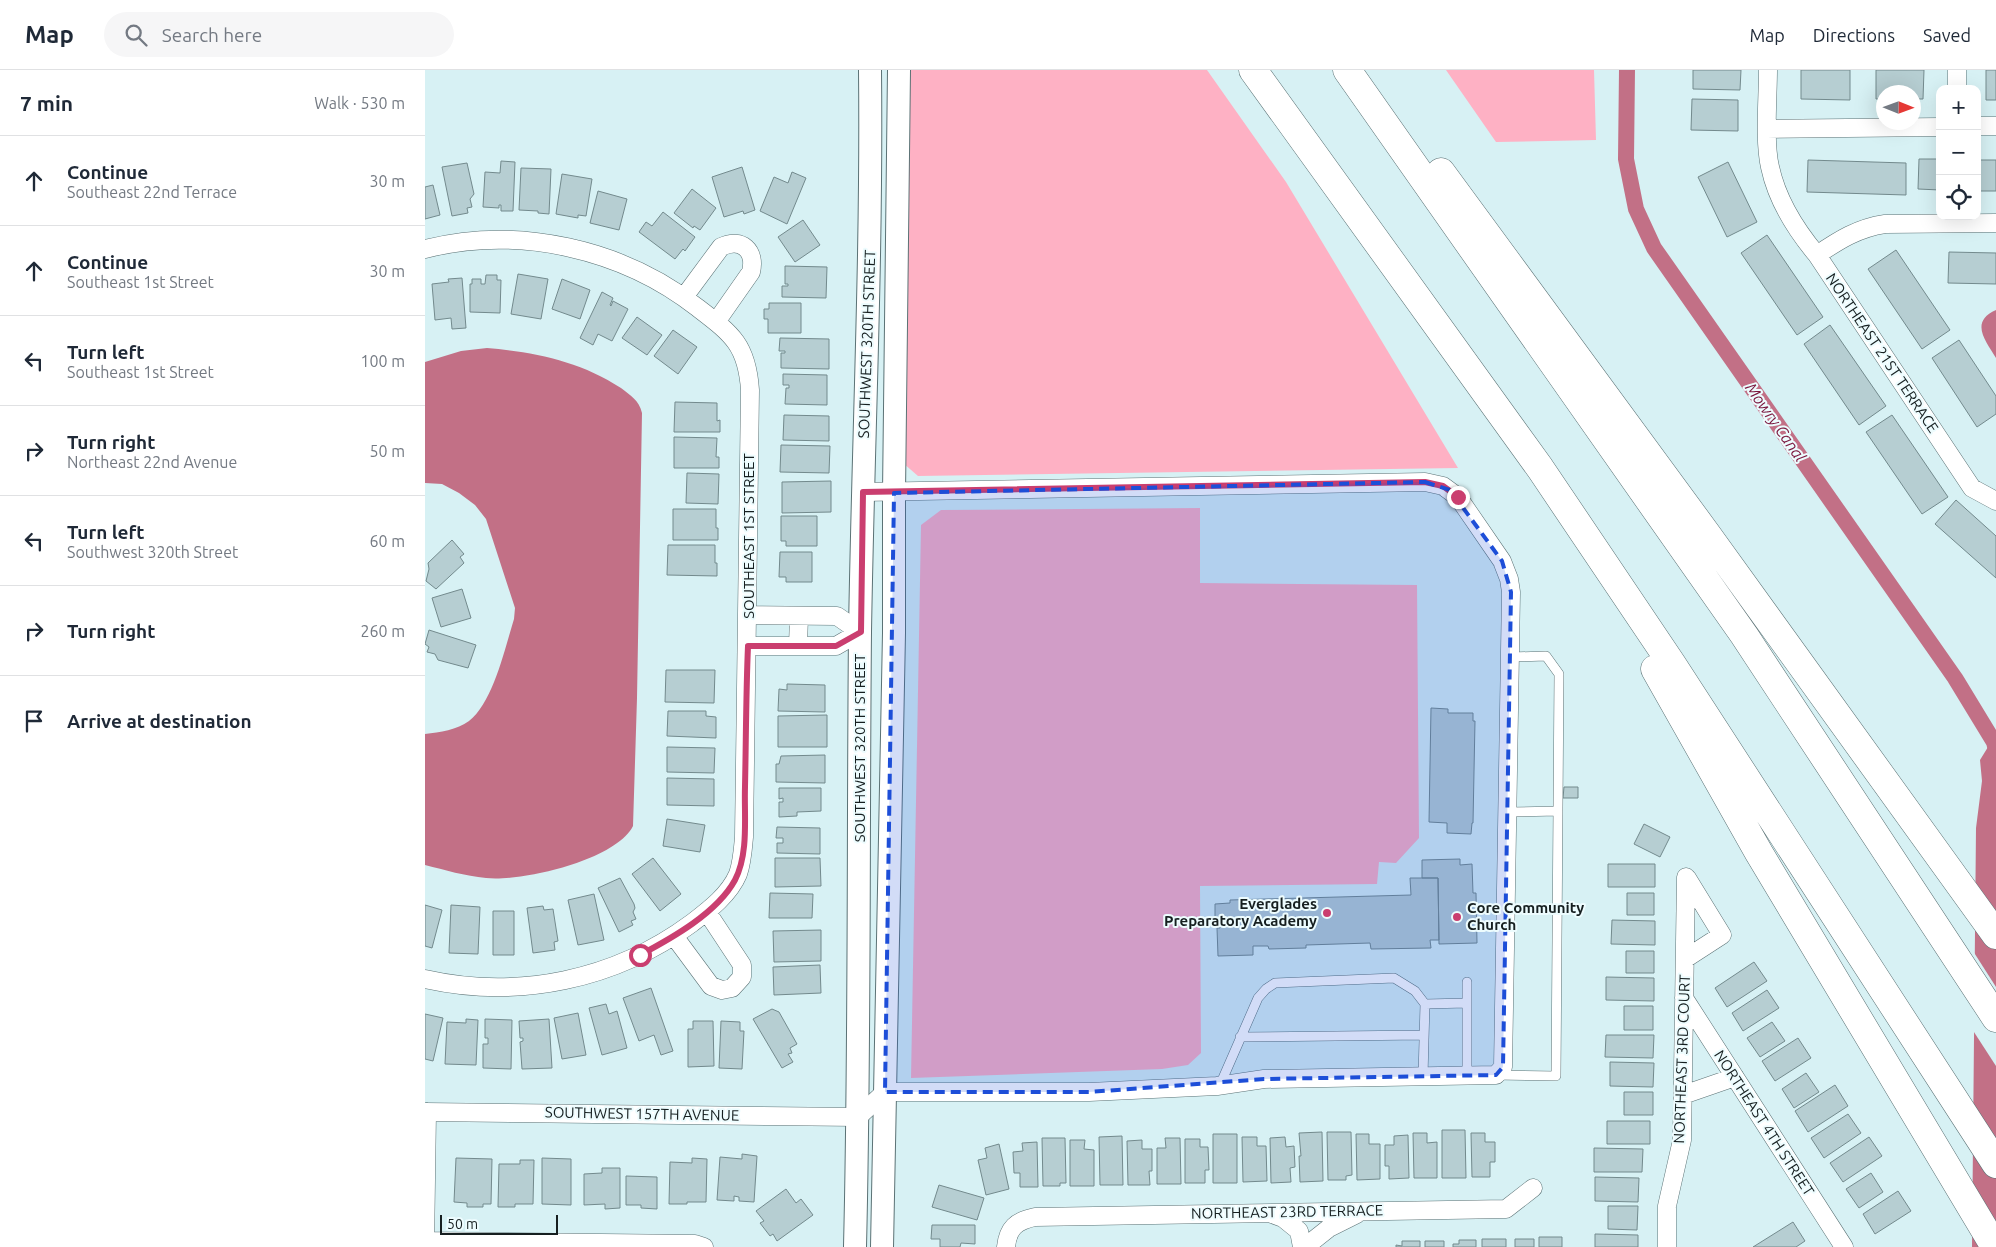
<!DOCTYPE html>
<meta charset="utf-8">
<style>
body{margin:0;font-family:Ubuntu,sans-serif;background:#f6f6f7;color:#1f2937}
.controls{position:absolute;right:15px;top:15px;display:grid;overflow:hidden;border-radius:10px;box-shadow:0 5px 20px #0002}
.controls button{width:45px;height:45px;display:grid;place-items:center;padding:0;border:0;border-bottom:1px solid #e0e1e3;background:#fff;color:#1f2937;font:25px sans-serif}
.compass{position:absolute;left:1451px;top:15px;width:45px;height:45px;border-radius:50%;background:#fff;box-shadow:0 5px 20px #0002;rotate:91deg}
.scale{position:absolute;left:15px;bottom:12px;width:118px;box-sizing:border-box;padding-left:5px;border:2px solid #161f20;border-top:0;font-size:14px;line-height:18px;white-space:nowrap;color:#161f20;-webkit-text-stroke:4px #edfcfe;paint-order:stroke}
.stop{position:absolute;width:15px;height:15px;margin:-11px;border:4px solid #ca3e6f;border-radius:50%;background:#fff}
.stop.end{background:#ca3e6f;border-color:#fff;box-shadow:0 1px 5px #0008}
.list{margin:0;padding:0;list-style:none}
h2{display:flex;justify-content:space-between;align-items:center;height:65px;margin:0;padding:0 20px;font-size:21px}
h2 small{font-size:16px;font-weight:400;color:#747a83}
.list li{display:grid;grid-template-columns:32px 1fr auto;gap:15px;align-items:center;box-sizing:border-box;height:90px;padding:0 20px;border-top:1px solid #e0e1e3}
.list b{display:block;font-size:19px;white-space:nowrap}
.list p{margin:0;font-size:16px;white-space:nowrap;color:#747a83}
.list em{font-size:16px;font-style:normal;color:#747a83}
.icon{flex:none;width:28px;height:28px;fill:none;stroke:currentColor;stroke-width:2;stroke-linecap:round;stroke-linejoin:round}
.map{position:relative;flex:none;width:1571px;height:1177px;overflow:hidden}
header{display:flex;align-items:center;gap:30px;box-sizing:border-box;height:70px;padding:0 25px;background:#fff;border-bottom:1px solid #e0e1e3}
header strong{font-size:24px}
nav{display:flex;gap:28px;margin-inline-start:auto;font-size:18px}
.search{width:350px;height:45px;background:#f6f6f7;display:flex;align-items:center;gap:12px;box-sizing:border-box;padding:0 18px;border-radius:28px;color:#747a83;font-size:19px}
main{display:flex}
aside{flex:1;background:#fff}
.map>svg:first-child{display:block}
</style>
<header>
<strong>Map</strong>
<div class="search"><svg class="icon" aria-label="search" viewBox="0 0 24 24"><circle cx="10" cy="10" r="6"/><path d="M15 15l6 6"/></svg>Search here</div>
<nav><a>Map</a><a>Directions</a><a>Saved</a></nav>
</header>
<main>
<aside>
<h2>7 min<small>Walk · 530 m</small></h2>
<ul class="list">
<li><svg class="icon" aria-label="ahead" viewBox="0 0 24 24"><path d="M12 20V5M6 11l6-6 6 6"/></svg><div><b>Continue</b><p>Southeast 22nd Terrace</p></div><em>30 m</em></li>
<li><svg class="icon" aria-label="ahead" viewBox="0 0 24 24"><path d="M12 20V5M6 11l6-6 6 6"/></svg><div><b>Continue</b><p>Southeast 1st Street</p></div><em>30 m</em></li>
<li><svg class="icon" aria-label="left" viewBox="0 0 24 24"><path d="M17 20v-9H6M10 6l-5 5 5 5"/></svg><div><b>Turn left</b><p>Southeast 1st Street</p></div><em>100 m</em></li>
<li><svg class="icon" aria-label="right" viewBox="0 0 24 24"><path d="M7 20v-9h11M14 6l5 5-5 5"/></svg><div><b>Turn right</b><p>Northeast 22nd Avenue</p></div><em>50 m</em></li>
<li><svg class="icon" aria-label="left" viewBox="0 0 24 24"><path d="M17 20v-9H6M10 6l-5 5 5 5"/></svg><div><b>Turn left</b><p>Southwest 320th Street</p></div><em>60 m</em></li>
<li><svg class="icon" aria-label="right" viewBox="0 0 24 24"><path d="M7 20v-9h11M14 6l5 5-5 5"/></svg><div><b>Turn right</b></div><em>260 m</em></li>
<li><svg class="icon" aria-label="arrive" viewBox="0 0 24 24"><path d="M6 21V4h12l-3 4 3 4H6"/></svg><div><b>Arrive at destination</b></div></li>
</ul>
</aside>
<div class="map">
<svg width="1571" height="1177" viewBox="0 0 1571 1177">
<rect width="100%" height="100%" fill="#d7f1f4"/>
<path fill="#feb1c4" d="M483 0H782L861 112 1033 398 493 406 478 393Z
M1021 0H1169L1171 70 1071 72Z
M775 438V513L992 515 994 768 971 793 954 792 952 814 775 816 776 983 763 995 737 999 486 1008 496 455 516 440Z"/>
<path fill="#c27086" d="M1571 240V288C1561 271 1544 252 1571 240Z
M62 278C109 282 155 291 196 318 206 326 214 330 217 343L212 628 208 756C191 790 97 812 61 808 40 806 20 800 0 795V664C15 662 32 660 44 651 68 633 80 578 89 549L90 538 61 449 50 435 34 423 17 414 0 413V292L36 281Z
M1571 664V1177H1547L1551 758 1557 711 1555 690Z"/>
<path fill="#d7f1f4" d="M1548 881 1571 917V996L1547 959Z"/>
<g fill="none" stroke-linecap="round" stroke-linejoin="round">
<path stroke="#c27086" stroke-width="16" d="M1202 0 1201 89 1211 139 1229 178 1530 608 1569 672 1571 680"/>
</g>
<path fill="#b6ced2" stroke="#738a8d" d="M1268 0H1316L1315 20 1268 19Z
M1376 0H1425V30L1376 29Z
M1451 0H1499L1498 29H1488V22H1458V29H1451Z
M1561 0H1571V30H1561Z
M1267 29 1313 30V61L1266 60Z
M1494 89H1515V120L1493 119Z
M1383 90 1481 93V125L1382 122Z
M1552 90H1571V121H1552Z
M76 91 90 92 88 141H76V135H74V138L58 137 60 102 75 103Z
M1303 92 1332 152 1302 167 1273 107Z
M42 93 49 124 45 129 47 137 42 138 43 143 27 146 17 97Z
M317 97 330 140 319 144 318 141 299 147 287 107Z
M96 98 126 99 124 144 113 143V141L94 140Z
M367 102 381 108 362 154 335 141 349 107 363 113Z
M137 104 167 109 161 146 153 145V148L131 144Z
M8 115 15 145 0 149V117Z
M267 119 291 138 275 160 269 156 268 158 249 143Z
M173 121 202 129 194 160 165 153Z
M238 142 270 167 260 181 258 179 250 189 214 162 221 152 227 156Z
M378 150 395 175 370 192 353 167Z
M1342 165 1398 247 1372 265 1316 183Z
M1471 180 1525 260 1497 279 1443 199Z
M1524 182 1571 183V214L1523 213Z
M360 196 402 197 401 228 357 227V216H363V214H360Z
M93 204 123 209 116 249 86 244Z
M61 205H72V210H76L75 243 45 242V214H47V209H56V214H60Z
M37 208 41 258 27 259 26 248 10 250 7 214 24 212 23 209Z
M137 209 165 220 155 249 127 239Z
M177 222 188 228 185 235 186 236 188 231 203 239 187 271 173 264 168 275 155 268Z
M344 233H376V263H343V249H339V239H344Z
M212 247 237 265 222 285 197 268Z
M1405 255 1461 336 1434 355 1379 274Z
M248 260 272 277 253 304 229 286Z
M355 268 404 269V299L356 298V283H360V281H354Z
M1534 270 1571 326V344L1552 357 1507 288Z
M358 304 402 305V335L360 334 361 318H364V315H358Z
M250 332 292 333V351L295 350V362H249Z
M359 345 404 346V371L358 370Z
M1467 345 1523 427 1497 444 1441 362Z
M249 367 292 368 291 387H294V398H249Z
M356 375 405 376 404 403 355 402Z
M262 403 294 404 293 434 261 433Z
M406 411V442L357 443V412Z
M1531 430 1571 466V508L1510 454Z
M248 439H291V458H293V470H248Z
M356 446H392V476H361V471H356Z
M27 470 39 484 35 487 39 493 11 519 1 511 4 499 3 493Z
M243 475H290V493H292V506L242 505Z
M355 482H387V512H361V507H354Z
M37 519 46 548 16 557 7 528Z
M4 560 51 575 43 598 13 590 10 584 2 582 4 577 0 574Z
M241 600H290L289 633 240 632Z
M362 614 400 615V642L353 641 354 619 362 620Z
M1006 638 1023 639V643H1048V651H1050L1048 753H1047L1046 764 1022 763V753L1004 752Z
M243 641H281V646L291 647V668L242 666Z
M402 645V677H353V646Z
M242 677 290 678 289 703 242 702Z
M400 685V713L351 712V694H354L356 686Z
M242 708 289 709V736L242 735Z
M1139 717H1153V728H1138Z
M354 718H396V741L372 742V746L354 747V732H358V728L354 729Z
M242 749 280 755 275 782 238 776Z
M1219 754 1245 767 1235 787 1209 774Z
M352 757 395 758V784L352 783V773H358V768H351Z
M228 788 256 824 235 841 207 804Z
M350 788H395L396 816 350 817Z
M1035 789V795L1047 794 1048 823H1051L1052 873 1014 874 1013 808H997V790Z
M1183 794H1230V817H1183Z
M195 808 209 834 210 838 208 842 211 849 206 851 208 855 194 862 173 818Z
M985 808H1013L1014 870H1005L1006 878 946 879 945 873 881 875V878L844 879 843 876H828V885L793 886 792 858H795V852H790V834L805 833V830L986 825Z
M345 823 388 824 387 848H344Z
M1202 823H1229V845H1202Z
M169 824 179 870 153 875 143 830Z
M0 835 17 840 7 878 0 876Z
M26 835 55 837 53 884 24 883Z
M118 836 119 840 128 839 133 871 129 872 130 880 108 883 102 838Z
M68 841H89V885H68Z
M1187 850 1230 851V875L1186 874Z
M396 860V891L349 892 348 861Z
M1201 881H1229V903H1201Z
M1329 892 1342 911 1302 937 1290 918Z
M395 895 396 923 349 925 348 897Z
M1181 907 1229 908V931L1181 930Z
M226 918 248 981 236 985 229 965 214 971 198 928Z
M1342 920 1354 938 1318 961 1307 943Z
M181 934 184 944 192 941 202 978 177 985 164 938Z
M1199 936H1228V960H1199Z
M347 939 354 942 372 974 365 978 367 983 363 984 368 992 357 998 328 949Z
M153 943 161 985 137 989 129 948Z
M0 944 18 948 8 991 0 989Z
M41 949 53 950 51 995 20 994 22 952 41 953Z
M60 949 87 950 86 999 58 998V974H63V968H60Z
M124 949 127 998 97 999 95 972 98 971V968H95L94 951Z
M268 951H288L289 996 263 997V959H268Z
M296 951 315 952V961H319L317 999 294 998Z
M1347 952 1360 971 1335 987 1322 968Z
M1181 965H1229L1228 988 1180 987Z
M1373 968 1386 988 1350 1011 1337 991Z
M1185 992 1229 993 1228 1017 1185 1016Z
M1381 1003 1394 1022 1369 1038 1357 1019Z
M1410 1015 1423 1036 1383 1062 1370 1041Z
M1199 1022H1228V1045H1199Z
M1423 1044 1436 1063 1399 1088 1386 1068Z
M1182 1051H1225V1074H1182Z
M1017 1060H1040L1041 1108H1017Z
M897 1062 898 1111 875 1112 874 1086H876L874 1063Z
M902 1062H926L927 1105 921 1106V1110H903Z
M988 1063H1002V1073L1012 1072V1108H989Z
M1046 1063H1060V1072H1070V1092H1065V1107H1047Z
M788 1064H812V1113H788Z
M931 1064H944V1074H955V1109L932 1110Z
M983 1065 984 1108 964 1109V1096H960V1075H969V1066Z
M697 1066 698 1115H675L674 1067Z
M817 1067H832V1076H841L842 1111 818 1112Z
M860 1067 861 1077 869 1076 870 1097 865 1098 866 1112 846 1113 845 1068Z
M1444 1067 1457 1086 1418 1112 1405 1093Z
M617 1068H640L641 1113H635V1116H618Z
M740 1068H755L756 1114H732V1078H741Z
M760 1069H775V1077H783L784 1100H780V1113H760Z
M645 1070H660L659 1079 669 1080V1116H645Z
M717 1070V1079H727V1101H724L725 1115H703L702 1071Z
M612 1072 613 1117H595V1103H589L588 1082 598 1081 597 1073Z
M574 1074 584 1119 561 1125 553 1090 562 1088 560 1078Z
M1169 1078 1218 1079 1217 1102H1169Z
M317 1084 332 1086 329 1132 314 1131V1127L309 1126V1131L292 1130 295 1087 317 1089Z
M31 1088 67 1089 66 1134H58V1137H42V1133L29 1132Z
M117 1088 146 1089V1135L117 1134Z
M267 1088 282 1089 281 1132H262V1134H244L245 1092 267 1093Z
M95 1090H109L108 1134H90V1137H73L74 1094H95Z
M177 1098H195V1138L180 1139V1134L159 1135V1104L177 1103Z
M1446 1103 1458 1122 1434 1138 1421 1119Z
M201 1106 232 1107V1139L216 1138V1135H201Z
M1170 1107 1214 1108 1213 1132 1170 1131Z
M514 1115 559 1128 552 1150 507 1137Z
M361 1119 371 1133 376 1129 388 1145 352 1171 348 1164 345 1166 335 1153 339 1151 331 1141Z
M1473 1121 1486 1141 1450 1164 1438 1144Z
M1183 1136H1213L1212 1160 1183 1159Z
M1368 1152 1380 1171 1371 1177H1328Z
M507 1155H550V1174L536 1173 535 1177H515V1169H506Z
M1170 1164 1213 1165V1177H1170Z
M1114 1167H1137V1177H1114Z
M1057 1169H1081V1177H1057Z
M1090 1169H1109V1177H1090Z
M1034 1170H1051V1177H1028V1174H1034Z
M977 1171H995V1177H971V1175L977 1176Z
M1000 1171H1019V1177H1000Z"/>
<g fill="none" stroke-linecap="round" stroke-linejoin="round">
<defs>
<path id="service" d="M1083 742 1133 741
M1042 933V912
M815 967 999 965
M1071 1005 1131 1006 1134 604 1121 586 1086 587
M998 1006 1000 934
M795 1015 833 928 841 919 850 913 969 908 990 921 1000 934 1042 933V1005"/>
<path id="minor" d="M1343 0C1343 28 1339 71 1345 97 1352 130 1371 160 1392 185L1547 418 1571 431
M1532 19V0
M1552 56H1571
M1342 59 1515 57
M0 179C93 155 198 179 273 238 307 264 322 275 325 320L319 767C318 779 317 793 313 804 304 825 284 840 267 853 190 910 93 930 0 909
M1392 185C1414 170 1433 158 1460 154L1571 153
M259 227 296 177C317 167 331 181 326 202L291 252
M323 576H411L435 562 412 546 323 545
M373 576 374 546
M249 866 286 916 297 920 307 918 317 907V895L282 842
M1260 889 1297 865 1262 808
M1259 928 1419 1177
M1258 1025 1310 1007
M0 1042 433 1047 460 1022H664L792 1016 839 1009 1071 1005 1078 997 1086 522 1084 509 1077 491 1033 427 1018 416 1000 412 438 422
M847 1144 858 1148 874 1161 877 1177
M0 1171 270 1174 279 1177
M0 1177 2 1042
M581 1177C583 1158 591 1151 610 1147L1081 1139 1108 1118
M880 1177 904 1158 932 1144
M1242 1177V1136L1257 1070 1261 807"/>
<path id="tertiary" d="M430 1177C435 972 433 767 435 562 438 374 447 187 445 0
M457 1177 469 563V423L474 0"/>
<path id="motorway" d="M828 0 1115 398 1247 594 1571 1094
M922 0 1319 565 1571 948
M1016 102 1281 463 1571 865
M1230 599 1334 783 1570 1177"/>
</defs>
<use href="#service" stroke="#5b7275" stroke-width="10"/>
<use href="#minor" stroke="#5b7275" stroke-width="19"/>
<use href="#tertiary" stroke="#5b7275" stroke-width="24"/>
<use href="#motorway" stroke="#5b7275" stroke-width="29"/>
<use href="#service" stroke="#fff" stroke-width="9"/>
<use href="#minor" stroke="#fff" stroke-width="18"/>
<use href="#tertiary" stroke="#fff" stroke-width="22"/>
<use href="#motorway" stroke="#fff" stroke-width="28"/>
</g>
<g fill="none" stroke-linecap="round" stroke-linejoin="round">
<path stroke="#ca3e6f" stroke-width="6" d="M215 885C247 868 292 843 310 810 324 783 319 746 320 717 321 670 321 622 323 576H411L436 562 438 422 1000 412 1018 416 1033 427"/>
</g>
<path fill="#1d4ed8" fill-opacity="0.2" stroke="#1d4ed8" stroke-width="4" stroke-dasharray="10 6" stroke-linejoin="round" d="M1000 412 1025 420 1077 491 1086 522 1078 997 1071 1005 839 1009 664 1022H460L469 423Z"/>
<g fill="#ca3e6f" stroke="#edfcfe" stroke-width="2">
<circle cx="902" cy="843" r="5"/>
<circle cx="1032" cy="847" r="5"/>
</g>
<g text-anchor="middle" stroke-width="4" stroke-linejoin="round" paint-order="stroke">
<g font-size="15" fill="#161f20" stroke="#edfcfe">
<text transform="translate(442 274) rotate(-88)" y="5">SOUTHWEST 320TH STREET</text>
<text transform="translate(1457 283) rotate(56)" y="5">NORTHEAST 21ST TERRACE</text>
<text transform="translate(324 466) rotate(-90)" y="5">SOUTHEAST 1ST STREET</text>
<text transform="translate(435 678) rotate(-90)" y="5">SOUTHWEST 320TH STREET</text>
<text transform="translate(1257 989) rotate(-88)" y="5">NORTHEAST 3RD COURT</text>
<text transform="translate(217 1044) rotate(1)" y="5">SOUTHWEST 157TH AVENUE</text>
<text transform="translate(1339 1053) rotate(57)" y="5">NORTHEAST 4TH STREET</text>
<text transform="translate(862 1142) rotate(-1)" y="5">NORTHEAST 23RD TERRACE</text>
</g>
<g font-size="15" font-weight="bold" fill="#161f20" stroke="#edfcfe" text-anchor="end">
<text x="892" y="839">Everglades<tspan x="892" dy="17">Preparatory Academy</tspan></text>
<text x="1042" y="843" text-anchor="start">Core Community<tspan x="1042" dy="17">Church</tspan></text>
</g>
<g font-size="16" font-style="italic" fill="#7b173e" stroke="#edfcfe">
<text transform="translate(1351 352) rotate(55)" y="6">Mowry Canal</text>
</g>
</g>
</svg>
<div class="controls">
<button>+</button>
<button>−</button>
<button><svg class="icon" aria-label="locate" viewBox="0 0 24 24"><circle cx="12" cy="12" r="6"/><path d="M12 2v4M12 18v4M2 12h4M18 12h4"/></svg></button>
</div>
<svg class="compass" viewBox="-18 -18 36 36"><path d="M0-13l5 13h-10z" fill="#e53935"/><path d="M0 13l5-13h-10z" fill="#747a83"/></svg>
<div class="scale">50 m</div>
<div class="stop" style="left:215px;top:885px"></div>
<div class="stop end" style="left:1033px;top:427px"></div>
</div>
</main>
